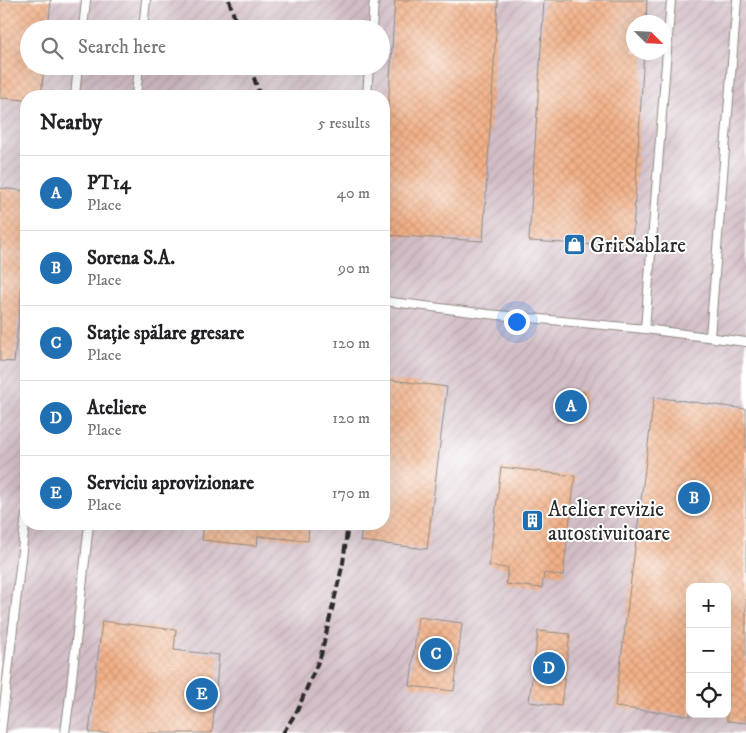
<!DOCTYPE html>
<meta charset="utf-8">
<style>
body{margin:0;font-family:"IM FELL DW Pica",serif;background:#f2f2f2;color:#202124}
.controls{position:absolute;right:15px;bottom:15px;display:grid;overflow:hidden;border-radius:10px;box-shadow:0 5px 20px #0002}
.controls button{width:45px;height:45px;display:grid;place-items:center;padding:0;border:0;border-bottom:1px solid #e0e0e0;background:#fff;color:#202124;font:25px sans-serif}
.compass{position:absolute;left:626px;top:15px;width:45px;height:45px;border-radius:50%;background:#fff;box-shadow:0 5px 20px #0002;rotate:114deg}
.you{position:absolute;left:516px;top:321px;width:18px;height:18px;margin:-12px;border:4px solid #fff;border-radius:50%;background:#1a73e8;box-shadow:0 0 0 8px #1a73e833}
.badge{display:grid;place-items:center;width:32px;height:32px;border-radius:50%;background:#1f6fb2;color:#fff;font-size:16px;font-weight:700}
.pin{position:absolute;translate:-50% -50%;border:2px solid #fff;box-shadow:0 1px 5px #0006}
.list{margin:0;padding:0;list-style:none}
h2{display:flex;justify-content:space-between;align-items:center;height:65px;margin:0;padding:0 20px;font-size:21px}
h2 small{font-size:16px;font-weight:400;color:#757577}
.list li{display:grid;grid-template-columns:32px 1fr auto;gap:15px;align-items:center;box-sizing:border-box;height:75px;padding:0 20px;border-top:1px solid #e0e0e0}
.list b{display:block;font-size:19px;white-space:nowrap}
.list p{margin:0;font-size:16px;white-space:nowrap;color:#757577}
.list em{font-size:16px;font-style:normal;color:#757577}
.icon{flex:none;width:28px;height:28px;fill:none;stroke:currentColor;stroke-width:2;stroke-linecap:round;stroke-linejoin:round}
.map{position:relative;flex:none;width:746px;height:733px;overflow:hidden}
.search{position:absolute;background:#fff;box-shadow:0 5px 20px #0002;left:20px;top:20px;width:370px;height:55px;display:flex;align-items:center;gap:12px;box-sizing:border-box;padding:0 18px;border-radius:28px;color:#757577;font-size:19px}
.panel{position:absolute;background:#fff;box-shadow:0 5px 20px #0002;left:20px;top:90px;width:370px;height:440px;border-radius:20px}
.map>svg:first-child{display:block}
</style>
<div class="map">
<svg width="746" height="733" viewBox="0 0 746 733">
<defs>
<pattern id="industrial-furrows" width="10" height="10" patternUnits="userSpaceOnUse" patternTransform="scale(1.25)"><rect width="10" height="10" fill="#d2bdc6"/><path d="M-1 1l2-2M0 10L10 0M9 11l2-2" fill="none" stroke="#b4a3aa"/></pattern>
<pattern id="building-cross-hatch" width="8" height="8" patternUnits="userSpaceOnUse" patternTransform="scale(1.25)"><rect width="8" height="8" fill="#f2b188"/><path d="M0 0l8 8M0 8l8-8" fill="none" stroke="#d09876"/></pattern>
</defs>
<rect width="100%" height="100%" fill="#fff"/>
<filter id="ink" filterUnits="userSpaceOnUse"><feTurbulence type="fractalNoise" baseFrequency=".02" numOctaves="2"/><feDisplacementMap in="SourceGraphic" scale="10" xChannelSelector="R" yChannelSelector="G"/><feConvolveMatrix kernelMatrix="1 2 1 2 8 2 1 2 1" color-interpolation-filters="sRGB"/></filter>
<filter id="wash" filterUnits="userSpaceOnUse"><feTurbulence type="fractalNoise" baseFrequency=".0096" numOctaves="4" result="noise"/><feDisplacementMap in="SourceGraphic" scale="20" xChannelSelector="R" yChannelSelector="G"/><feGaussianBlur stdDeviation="1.12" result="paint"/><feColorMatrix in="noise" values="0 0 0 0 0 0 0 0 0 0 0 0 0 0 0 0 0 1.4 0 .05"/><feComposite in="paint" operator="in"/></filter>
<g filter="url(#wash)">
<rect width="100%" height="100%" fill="#f7ebd8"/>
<path fill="url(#industrial-furrows)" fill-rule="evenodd" d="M0 0H746V733H0ZM634 22H664V52H634ZM29 29H381V66H29ZM26 96H384V524H26ZM690 587H727V714H690Z"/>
<g id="blocks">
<path fill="url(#building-cross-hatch)" d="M0 0H51L48 29H29V66H44L41 96H26V100L0 98Z
M395 0H498L483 241 384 235V173Z
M544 0H647L646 22H634V52H644L632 247 529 241Z
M0 188 26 191V249L14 362 0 361Z
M384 379 447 387 427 549 360 541 363 524H384Z
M561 389 585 392 581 423 557 420Z
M654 397 746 409V723L727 721V587H690V716L615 707Z
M501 467 575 476 563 576 544 573 542 588 506 584 508 568 489 566Z
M204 524H309L308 541 258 536 257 546 202 540Z
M418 617 462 623 454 691 410 686Z
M102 621 176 630 174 650 219 655 212 733H89Z
M538 631 570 634 561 706 529 702Z"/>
</g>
</g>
<g filter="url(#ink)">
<use href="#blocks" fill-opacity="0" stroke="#918b82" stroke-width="1"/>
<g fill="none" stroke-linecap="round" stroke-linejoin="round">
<defs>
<path id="service" d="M83 29 86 0
M143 29 146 0
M372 29 374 0
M75 96 78 66
M136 96 139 66
M367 96 369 66
M384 301 488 314 645 329 746 342
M645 329 671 0
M710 337 737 0
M1 733 26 515
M65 733 70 696 89 524"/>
</defs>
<use href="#service" stroke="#918b82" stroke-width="10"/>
<use href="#service" stroke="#fff" stroke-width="8"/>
<path stroke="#2b2b2b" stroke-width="4" stroke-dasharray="8 4" stroke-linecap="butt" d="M229 0 238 29
M250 66 260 96
M283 733 297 711 321 655 343 563 348 524"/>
</g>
</g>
<defs>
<symbol id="shop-square" viewBox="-11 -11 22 22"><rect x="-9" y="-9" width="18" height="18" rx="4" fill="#1f6fb2" stroke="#fff"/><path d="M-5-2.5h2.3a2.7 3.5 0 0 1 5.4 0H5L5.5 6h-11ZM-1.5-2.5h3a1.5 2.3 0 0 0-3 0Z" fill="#fff"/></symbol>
<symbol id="building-square" viewBox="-11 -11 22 22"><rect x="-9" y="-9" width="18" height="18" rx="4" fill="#1f6fb2" stroke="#fff"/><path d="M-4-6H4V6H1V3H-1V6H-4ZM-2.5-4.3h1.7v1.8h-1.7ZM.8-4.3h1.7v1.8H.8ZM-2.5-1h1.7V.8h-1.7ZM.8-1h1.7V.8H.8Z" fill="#fff"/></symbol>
</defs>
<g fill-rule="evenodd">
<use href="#shop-square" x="562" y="232" width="25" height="25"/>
<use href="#building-square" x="520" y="508" width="25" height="25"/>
</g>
<g text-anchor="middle" stroke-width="4" stroke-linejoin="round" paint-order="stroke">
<g font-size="21" fill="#2b2b2b" stroke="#fff" text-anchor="start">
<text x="590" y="252">GritSablare</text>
<text x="548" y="516">Atelier revizie<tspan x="548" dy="24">autostivuitoare</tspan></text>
</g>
</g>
</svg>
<div class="controls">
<button>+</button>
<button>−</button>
<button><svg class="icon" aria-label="locate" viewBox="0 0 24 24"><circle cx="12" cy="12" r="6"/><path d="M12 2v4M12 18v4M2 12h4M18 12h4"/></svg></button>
</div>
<svg class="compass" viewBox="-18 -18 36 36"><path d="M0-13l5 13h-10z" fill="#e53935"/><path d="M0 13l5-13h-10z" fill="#757577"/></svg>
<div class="you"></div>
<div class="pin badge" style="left:571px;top:406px">A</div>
<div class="pin badge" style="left:694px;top:498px">B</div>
<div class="pin badge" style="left:436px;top:654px">C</div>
<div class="pin badge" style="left:549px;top:668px">D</div>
<div class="pin badge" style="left:202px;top:694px">E</div>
<div class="search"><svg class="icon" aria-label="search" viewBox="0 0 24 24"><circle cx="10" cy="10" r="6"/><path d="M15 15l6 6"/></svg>Search here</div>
<section class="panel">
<h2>Nearby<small>5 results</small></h2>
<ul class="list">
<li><span class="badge">A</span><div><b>PT14</b><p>Place</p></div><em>40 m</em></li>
<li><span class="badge">B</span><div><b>Sorena S.A.</b><p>Place</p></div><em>90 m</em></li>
<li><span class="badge">C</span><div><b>Stație spălare gresare</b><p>Place</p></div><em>120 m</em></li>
<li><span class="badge">D</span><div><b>Ateliere</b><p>Place</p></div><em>120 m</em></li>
<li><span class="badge">E</span><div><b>Serviciu aprovizionare</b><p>Place</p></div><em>170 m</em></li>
</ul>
</section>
</div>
